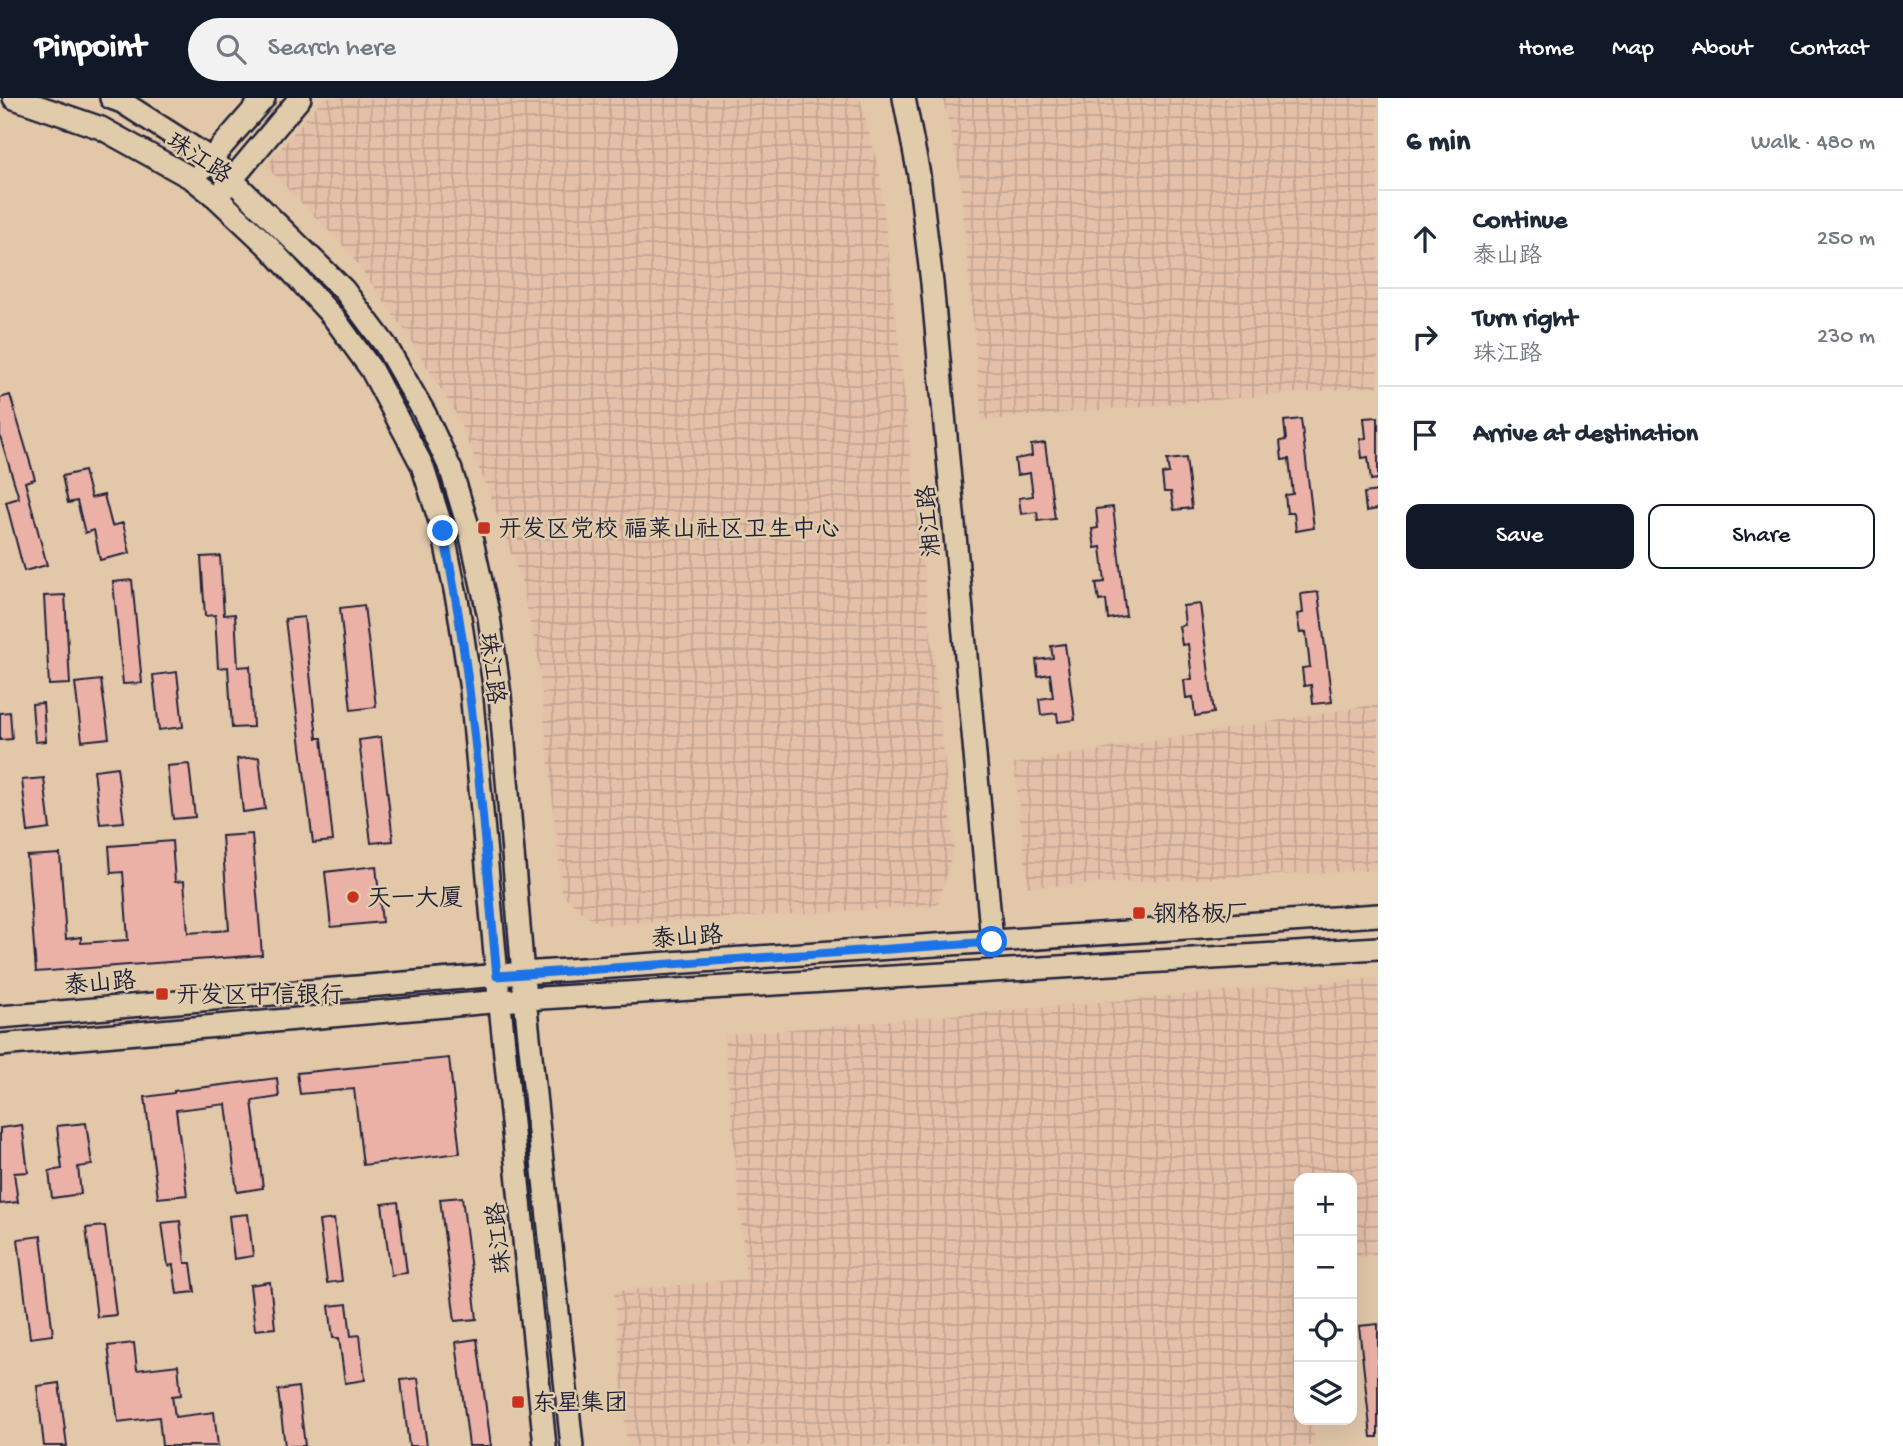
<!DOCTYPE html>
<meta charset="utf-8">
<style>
body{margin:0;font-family:"Gochi Hand","LXGW WenKai TC",sans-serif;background:#f2f2f3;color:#1f2937}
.controls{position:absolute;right:21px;bottom:21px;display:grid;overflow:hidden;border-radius:14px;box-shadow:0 7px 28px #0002}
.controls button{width:63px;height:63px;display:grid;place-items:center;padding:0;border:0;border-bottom:2px solid #e0e1e3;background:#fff;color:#1f2937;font:35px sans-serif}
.stop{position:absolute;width:21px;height:21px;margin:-16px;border:5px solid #1a73e8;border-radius:50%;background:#fff}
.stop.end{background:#1a73e8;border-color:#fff;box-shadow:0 2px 7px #0008}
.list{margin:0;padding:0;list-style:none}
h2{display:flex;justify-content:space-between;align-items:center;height:91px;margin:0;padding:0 28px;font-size:30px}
h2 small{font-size:23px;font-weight:400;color:#747a83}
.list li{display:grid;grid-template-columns:46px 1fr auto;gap:21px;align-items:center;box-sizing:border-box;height:98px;padding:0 28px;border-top:2px solid #e0e1e3}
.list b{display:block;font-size:26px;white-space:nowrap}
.list p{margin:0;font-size:23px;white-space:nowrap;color:#747a83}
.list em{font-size:23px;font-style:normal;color:#747a83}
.actions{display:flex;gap:14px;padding:21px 28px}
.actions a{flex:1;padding:16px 0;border:2px solid #111827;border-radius:14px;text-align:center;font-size:24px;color:#111827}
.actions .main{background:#111827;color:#fff}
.icon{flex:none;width:38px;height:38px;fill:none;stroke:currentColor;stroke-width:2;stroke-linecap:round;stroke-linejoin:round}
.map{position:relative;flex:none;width:1378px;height:1348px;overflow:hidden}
header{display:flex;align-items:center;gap:42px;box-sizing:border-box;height:98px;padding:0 35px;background:#111827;color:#fff}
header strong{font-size:33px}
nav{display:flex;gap:38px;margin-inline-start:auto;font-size:24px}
.search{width:490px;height:63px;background:#f2f2f3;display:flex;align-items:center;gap:18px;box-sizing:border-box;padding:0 24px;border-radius:38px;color:#747a83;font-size:26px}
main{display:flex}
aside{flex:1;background:#fff}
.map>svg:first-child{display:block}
</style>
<header>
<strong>Pinpoint</strong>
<div class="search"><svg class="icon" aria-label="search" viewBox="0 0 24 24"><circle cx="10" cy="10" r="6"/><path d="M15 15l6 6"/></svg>Search here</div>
<nav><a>Home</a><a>Map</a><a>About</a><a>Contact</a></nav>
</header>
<main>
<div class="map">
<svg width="1378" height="1348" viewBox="0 0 1378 1348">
<defs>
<pattern id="industrial-grid" width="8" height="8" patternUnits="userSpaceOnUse" patternTransform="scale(1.75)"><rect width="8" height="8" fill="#e5c0a8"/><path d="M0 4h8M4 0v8" fill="none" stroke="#c4a592"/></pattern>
</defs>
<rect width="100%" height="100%" fill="#e2c7a9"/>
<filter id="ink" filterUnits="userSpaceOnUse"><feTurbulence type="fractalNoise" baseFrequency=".0143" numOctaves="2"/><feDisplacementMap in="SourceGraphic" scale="14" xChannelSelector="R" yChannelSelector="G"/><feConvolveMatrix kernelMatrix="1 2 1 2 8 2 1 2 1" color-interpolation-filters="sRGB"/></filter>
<g filter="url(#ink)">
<path fill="url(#industrial-grid)" d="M323 0H860L880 77 954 748 938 808 606 827 587 819 562 796 539 566 521 483 490 396 455 314 405 233 348 153 266 68Z
M943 0H1378V288L982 322 959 72Z
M1378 606V772L1028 789 1014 666Z
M1378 880V1157L1352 1160V1080H1299V1322H1313L1315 1348H627L614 1193 746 1181 724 937Z"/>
<path fill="#ebb1a7" stroke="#22223b" stroke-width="2" d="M10 297 35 381 25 384 47 467 24 473 6 404 19 400 0 338V300Z
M1378 319V381L1371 382 1368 359 1362 360 1360 341 1366 340 1364 320Z
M1301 321 1314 430 1296 433 1294 415H1287L1285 397 1293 396 1289 361 1282 362 1280 343 1286 342 1284 323Z
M1045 345 1055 421 1038 423 1037 414 1021 416 1019 400 1033 398 1030 375 1017 377 1015 361 1032 358 1031 347Z
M1186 360 1192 410 1174 412 1171 394H1164L1162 376 1169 375 1167 362Z
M84 373 91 400 104 397 112 428 123 425 130 455 100 462 94 432 85 435 77 403 68 405 62 378Z
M1378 393V411L1366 413 1364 395Z
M1113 409 1126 518 1108 521 1106 502 1099 503 1096 485 1105 484 1101 449 1095 450 1092 431 1098 430 1096 411Z
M220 458 224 517 235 516 238 569 250 568 253 629 232 630 228 569 218 570 215 517 205 518 201 459Z
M132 482 142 585 123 586 113 484Z
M1318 494 1332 604 1313 606 1311 587 1304 588 1302 570 1310 569 1306 534 1300 535 1297 516 1303 515 1301 496Z
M65 497 70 586 49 587 44 498Z
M1200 506 1214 615 1195 618 1193 599 1186 600 1184 582 1192 581 1188 546 1182 547 1179 528 1185 527 1183 508Z
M364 507 376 609 351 612 340 510Z
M304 519 317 640H322L333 743 313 745 285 521Z
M1065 546 1075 622 1058 624 1057 615 1041 617 1039 601 1053 599 1050 576 1038 578 1036 562 1053 560 1051 548Z
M177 574 183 629 159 632 153 577Z
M101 582 109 640 82 643 75 585Z
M43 605 46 643 35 644 32 606Z
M10 614 12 641 0 642V615Z
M381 639 393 743 371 745 359 642Z
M259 659 265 711 243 714 237 661Z
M189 666 195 719 173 721 167 668Z
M117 669 124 724 100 726 94 672Z
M44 680 50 731 28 734 22 682Z
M252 736 262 857 36 874 27 758 60 756 66 841 81 839V845L128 842 123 774 111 775 109 748 172 743 175 784 184 783 188 835 229 832 222 738Z
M376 768 382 824 331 829 325 774Z
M449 960 460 1055 363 1067 354 991 300 996 297 975Z
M277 980 279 999 252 1003 263 1090 237 1094 226 1006 176 1012 187 1097 158 1100 145 999 174 995V993Z
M86 1025 92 1067 78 1069 81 1096 52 1100 49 1073 62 1071 57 1028Z
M22 1027 28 1074 14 1075 18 1104 0 1106V1030Z
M462 1099 477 1221 455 1223 440 1101Z
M398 1104 407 1175 391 1177 382 1106Z
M248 1116 253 1158 234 1161 229 1118Z
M334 1121 342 1183 327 1185 319 1123Z
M180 1123 185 1165H191L195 1194 177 1196 173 1167 168 1168 162 1125Z
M105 1128 116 1217 97 1219 86 1130Z
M41 1138 53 1237 30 1240 18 1141Z
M270 1184 275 1230 255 1232 250 1187Z
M347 1206 351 1238 360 1237 365 1282 345 1285 339 1240H333L329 1208Z
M1378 1226V1339H1371L1359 1228Z
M477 1241 491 1348H469L456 1244Z
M134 1245 137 1272 178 1267 181 1297 172 1298 175 1319 214 1314 218 1348H162L159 1319 118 1324 108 1248Z
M418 1280 427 1348H409L401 1282Z
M59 1285 67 1348H44L37 1288Z
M298 1289 305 1348H285L278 1292Z"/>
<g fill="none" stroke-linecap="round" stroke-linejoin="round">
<defs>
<path id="secondary" d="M14 0 101 30 193 81 217 100 269 149 334 220 371 271 422 367 443 433 458 507 471 592 497 878 545 1348
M111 0 122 4 211 61 344 192 386 248 425 316 451 372 471 438 489 519 500 597 525 901 572 1348
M904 0 919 77 932 185 992 843
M203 70 264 0
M225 90 300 0
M0 919 523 875 1378 817
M0 947 525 901 1378 850"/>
</defs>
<use href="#secondary" stroke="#22223b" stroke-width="26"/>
<use href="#secondary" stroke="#e0ccaa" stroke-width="21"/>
</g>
</g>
<g fill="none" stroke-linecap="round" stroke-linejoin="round" filter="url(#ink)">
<path stroke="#1a73e8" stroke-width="9" d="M443 433C474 580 483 729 497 878L992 844"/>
</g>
<g fill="#c8321e" stroke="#e0ccaa" stroke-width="2.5">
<rect x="477" y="423" width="14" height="14" rx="3.5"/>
<circle cx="353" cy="799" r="7"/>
<rect x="1132" y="808" width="14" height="14" rx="3.5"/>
<rect x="155" y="889" width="14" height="14" rx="3.5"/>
<rect x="511" y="1297" width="14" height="14" rx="3.5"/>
</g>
<g text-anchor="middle" stroke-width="5" stroke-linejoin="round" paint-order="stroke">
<g font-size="24" fill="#22223b" stroke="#e0ccaa">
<text transform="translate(200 59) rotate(34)" y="8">珠江路</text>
<text transform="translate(928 423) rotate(-95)" y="8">湘江路</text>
<text transform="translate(493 570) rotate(83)" y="8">珠江路</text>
<text transform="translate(687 838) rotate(-4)" y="8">泰山路</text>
<text transform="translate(100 884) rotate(-5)" y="8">泰山路</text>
<text transform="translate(498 1140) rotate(-96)" y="8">珠江路</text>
</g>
<g font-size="24" fill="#22223b" stroke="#e0ccaa" text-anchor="start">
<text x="498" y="438">开发区党校 福莱山社区卫生中心</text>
<text x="367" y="807">天一大厦</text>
<text x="1153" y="823">钢格板厂</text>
<text x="176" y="904">开发区中信银行</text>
<text x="532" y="1312">东星集团</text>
</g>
</g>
</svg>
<div class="controls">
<button>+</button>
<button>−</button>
<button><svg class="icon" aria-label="locate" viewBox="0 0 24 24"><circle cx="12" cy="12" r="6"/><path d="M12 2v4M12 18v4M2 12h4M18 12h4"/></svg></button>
<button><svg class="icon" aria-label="layers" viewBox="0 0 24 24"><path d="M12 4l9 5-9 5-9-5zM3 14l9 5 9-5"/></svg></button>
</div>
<div class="stop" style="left:992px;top:844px"></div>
<div class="stop end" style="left:443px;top:433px"></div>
</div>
<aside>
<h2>6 min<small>Walk · 480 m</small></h2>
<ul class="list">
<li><svg class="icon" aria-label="ahead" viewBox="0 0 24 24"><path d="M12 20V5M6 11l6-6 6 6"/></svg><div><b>Continue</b><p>泰山路</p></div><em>250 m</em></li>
<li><svg class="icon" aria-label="right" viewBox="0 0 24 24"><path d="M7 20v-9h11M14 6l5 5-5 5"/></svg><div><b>Turn right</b><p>珠江路</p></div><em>230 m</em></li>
<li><svg class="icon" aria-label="arrive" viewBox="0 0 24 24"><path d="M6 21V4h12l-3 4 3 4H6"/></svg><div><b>Arrive at destination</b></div></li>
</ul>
<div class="actions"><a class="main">Save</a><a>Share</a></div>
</aside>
</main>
